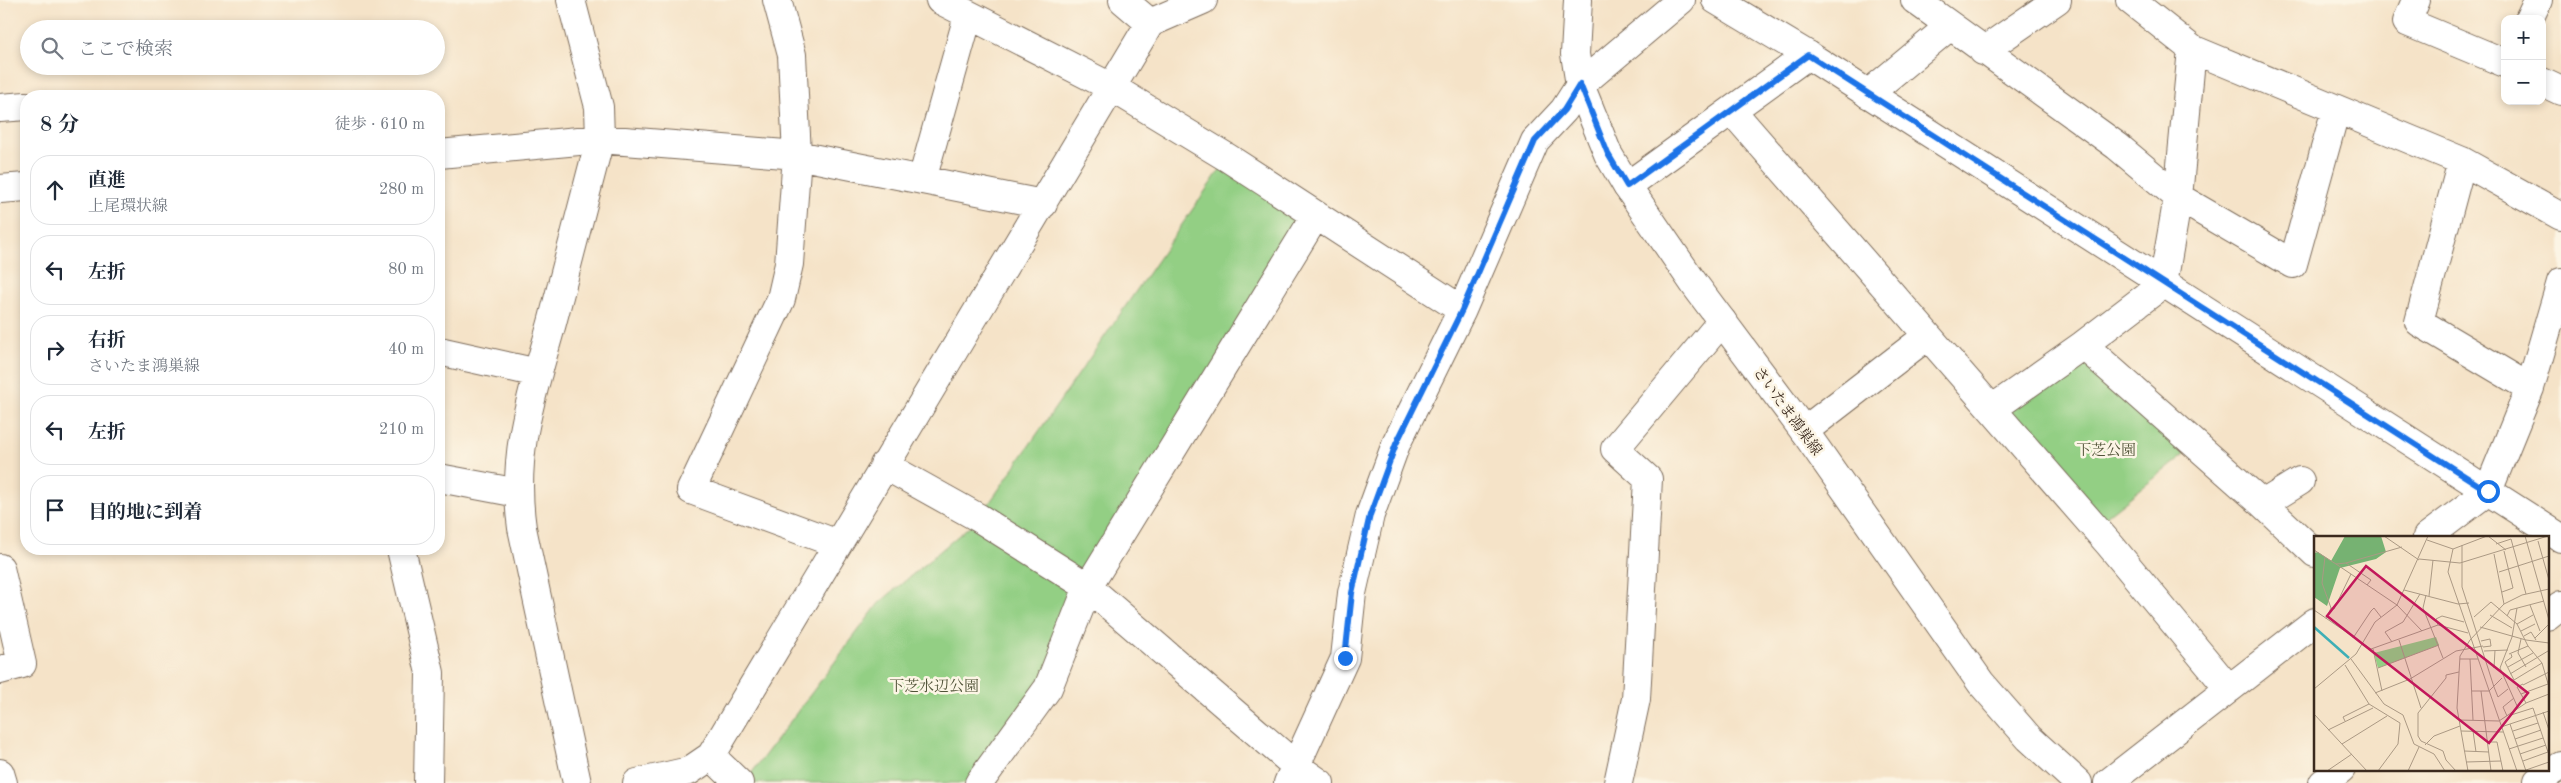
<!DOCTYPE html>
<html lang="ja">
<meta charset="utf-8">
<style>
body{margin:0;font-family:"Old Standard TT","Noto Serif JP",serif;background:#f2f2f3;color:#1f2937}
.controls{position:absolute;right:15px;top:15px;display:grid;overflow:hidden;border-radius:10px;box-shadow:0 2px 8px #0003}
.controls button{width:45px;height:45px;display:grid;place-items:center;padding:0;border:0;border-bottom:1px solid #e0e1e3;background:#fff;color:#1f2937;font:25px sans-serif}
.stop{position:absolute;width:15px;height:15px;margin:-11px;border:4px solid #1a73e8;border-radius:50%;background:#fff}
.stop.end{background:#1a73e8;border-color:#fff;box-shadow:0 1px 5px #0008}
.list{margin:0;padding:0;list-style:none}
h2{display:flex;justify-content:space-between;align-items:center;height:65px;margin:0;padding:0 20px;font-size:21px}
h2 small{font-size:16px;font-weight:400;color:#747a83}
.list li{display:grid;grid-template-columns:32px 1fr auto;gap:15px;align-items:center;box-sizing:border-box;height:70px;margin:0 10px 10px;padding:0 10px;border:1px solid #e0e1e3;border-radius:20px}
.list b{display:block;font-size:19px;white-space:nowrap}
.list p{margin:0;font-size:16px;white-space:nowrap;color:#747a83}
.list em{font-size:16px;font-style:normal;color:#747a83}
.icon{flex:none;width:28px;height:28px;fill:none;stroke:currentColor;stroke-width:2;stroke-linecap:round;stroke-linejoin:round}
.map{position:relative;flex:none;width:2561px;height:783px;overflow:hidden}
.search{position:absolute;background:#fff;box-shadow:0 2px 8px #0003;left:20px;top:20px;width:425px;height:55px;display:flex;align-items:center;gap:12px;box-sizing:border-box;padding:0 18px;border-radius:28px;color:#747a83;font-size:19px}
.panel{position:absolute;background:#fff;box-shadow:0 2px 8px #0003;left:20px;top:90px;width:425px;height:465px;border-radius:20px}
.map>svg:first-child{display:block}
</style>
<div class="map">
<svg width="2561" height="783" viewBox="0 0 2561 783">
<rect width="100%" height="100%" fill="#fcf5e5"/>
<filter id="ink" filterUnits="userSpaceOnUse"><feTurbulence type="fractalNoise" baseFrequency=".02" numOctaves="2"/><feDisplacementMap in="SourceGraphic" scale="10" xChannelSelector="R" yChannelSelector="G"/><feConvolveMatrix kernelMatrix="1 2 1 2 8 2 1 2 1" color-interpolation-filters="sRGB"/></filter>
<filter id="wash" filterUnits="userSpaceOnUse"><feTurbulence type="fractalNoise" baseFrequency=".0096" numOctaves="4" result="noise"/><feDisplacementMap in="SourceGraphic" scale="20" xChannelSelector="R" yChannelSelector="G"/><feGaussianBlur stdDeviation="1.12" result="paint"/><feColorMatrix in="noise" values="0 0 0 0 0 0 0 0 0 0 0 0 0 0 0 0 0 1.4 0 .05"/><feComposite in="paint" operator="in"/></filter>
<g filter="url(#wash)">
<rect width="100%" height="100%" fill="#f5e3c8"/>
<path fill="#93cf84" stroke="#677c51" d="M1228 158 1316 215 1088 587 1048 688 979 783H744L879 603 979 518Z
M2084 361 2185 454 2100 521 2006 412Z"/>
</g>
<g filter="url(#ink)">
<g fill="none" stroke-linecap="round" stroke-linejoin="round">
<defs>
<path id="minor" d="M571 0 599 107 600 139C584 200 568 262 552 323 532 395 511 452 522 528L577 783
M777 0 792 55 797 155 789 264 781 299 691 490 838 544
M940 0 1111 87 1228 158 1462 310
M1123 0 1150 23
M1915 0 2117 146 2178 197 2293 264 2336 109
M2130 0 2192 49 2462 161 2561 216
M2416 0 2407 22 2505 63
M2529 19 2538 0
M1983 51 2057 0
M2542 82 2561 91
M1868 94 1950 26
M0 108 26 106
M1732 111 2110 545 2229 689
M439 154 600 139 797 155 1043 204
M2462 161 2419 322 2530 388
M922 180 968 16
M1627 186 1808 55
M0 189 26 187
M2083 345 2263 504 2315 553
M439 351 538 373
M1992 409 2083 345 2163 284 2178 197 2192 49
M1804 431 1926 337
M884 465 979 518 1088 587 1297 767 1320 783
M439 478 518 493
M2263 504 2300 481
M2427 537 2488 491 2530 388 2561 282
M401 549 430 673 428 783
M0 568 22 664 0 670
M2547 616 2561 605
M711 756 739 783
M0 773 3 783
M2538 781 2561 766
M637 783 689 771 711 756 1150 23 1203 0
M979 783 1048 688 1088 587 1316 215
M1288 783 1345 658 1352 593 1370 515 1396 444 1462 310 1535 141 1564 110 1580 85 1681 0
M1618 783 1636 699 1648 479 1615 449 1722 321
M2108 783 2315 622
M2323 783 2341 769"/>
<path id="major" d="M1578 0 1575 54 1580 85 1608 154 1627 186 1695 285 1804 431 1981 683 2029 738 2078 783
M1716 0 1808 55 2561 538"/>
</defs>
<use href="#minor" stroke="#7c6b5a" stroke-width="30"/>
<use href="#major" stroke="#7c6b5a" stroke-width="30"/>
<use href="#minor" stroke="#fff" stroke-width="28"/>
<use href="#major" stroke="#fff" stroke-width="28"/>
</g>
</g>
<g fill="none" stroke-linecap="round" stroke-linejoin="round" filter="url(#ink)">
<path stroke="#1a73e8" stroke-width="6" d="M1345 658 1352 593 1370 515 1396 444 1462 310 1535 141 1564 110 1580 84 1608 154 1627 186 1808 55 2488 491"/>
</g>
<g text-anchor="middle" stroke-width="5" stroke-linejoin="round" paint-order="stroke">
<g font-size="15" fill="#3b2a1e" stroke="#fcf5e5">
<text transform="translate(1788 411) rotate(54)" y="5">さいたま鴻巣線</text>
</g>
<g font-size="15" fill="#515338" stroke="#fcf5e5">
<text x="2106" y="455">下芝公園</text>
<text x="934" y="691">下芝水辺公園</text>
</g>
</g>
<g transform="translate(2314 536)">
<rect width="235" height="235" fill="#f5e3c8"/>
<path d="M122 101 125 109 64 132 60 117Z" fill="#93cf84"/>
<path d="M31 0H67L72 16 62 23 26 32 13 70 0 61V17L4 16 17 25Z" fill="#76b272"/>
<path fill="none" stroke="#3eafb6" stroke-width="2.5" d="M0 91 35 122"/>
<path fill="none" stroke="#ab9984" stroke-width="1" d="M70 0 105 24M173 0 139 13 134 36 203 235M174 0 192 14M211 0 235 84M113 4 139 13M224 5 235 44M182 8 197 3 212 58M148 9V51L180 151 184 161 194 153M0 14 22 28 32 27 57 44 53 49M180 18 190 68M11 21 8 47 17 72 12 83M105 23 146 27 234 0M32 27 88 11M22 28 83 69 108 95M185 36 235 20M90 54 144 68 155 67M188 56 199 52 190 15M112 59 109 72 129 122M115 60 119 24M216 69 226 95M17 72 20 73 37 38M203 72 198 101 186 132 204 172M0 74 57 113 124 89 154 97M176 79 198 92M193 80 196 74 230 65M160 81 177 66 203 88 214 110 228 127 235 151M203 88 219 79M124 89 122 83 128 80 150 86M166 91 212 104 235 107M207 95 221 88M210 100 217 96 222 104M39 102 57 75 60 72 67 81M221 102 235 88M207 103 204 117 212 131M85 104 107 172M156 104 190 68 208 59 235 53M167 105 176 103 177 110 169 111M78 106 71 96 89 86 106 58M59 113 68 155M170 115 194 114M195 118 214 110M197 118 198 121 191 126 200 144 228 127M37 123 70 168 89 179 100 208 120 218 131 235M146 123H164M156 123 159 184M31 129 55 168 86 187 84 208 64 235M194 131 219 117M64 132 125 109M180 132 181 114M196 138 234 115M209 148 203 151 212 167M209 149 235 136M0 153 42 118 61 86 83 69 114 0M158 155H175L188 142M167 155 177 235M61 157 96 143 142 115 169 110M207 158 234 148M229 176 235 194M0 178 53 235M197 179 219 172 235 219M193 180 189 171 200 162M145 184 185 185 212 167 235 158M31 185 29 181 55 168M196 188 212 235M187 191 235 175M14 194 59 172M147 195 189 196M159 195 162 216M199 195 224 187M201 203 227 194M174 206H183L189 235M28 208 73 180M111 209 120 200 146 190M195 213 229 202M150 215 175 216M206 218 232 209M209 225 234 216M152 226 187 225M212 234 235 226M13 235 38 218M94 235 105 211M142 235 132 224 129 215 107 205 104 200V177L132 142V139L145 136M154 235 143 172 146 120 156 104"/>
<path fill="#c2185b" fill-opacity="0.15" stroke="#c2185b" stroke-width="2.5" d="M52 30 214 157 175 207 13 80Z"/>
<rect width="235" height="235" fill="none" stroke="#3b2a1e" stroke-width="2.5"/>
</g>
</svg>
<div class="controls">
<button>+</button>
<button>−</button>
</div>
<div class="stop" style="left:2488px;top:491px"></div>
<div class="stop end" style="left:1345px;top:658px"></div>
<div class="search"><svg class="icon" aria-label="search" viewBox="0 0 24 24"><circle cx="10" cy="10" r="6"/><path d="M15 15l6 6"/></svg>ここで検索</div>
<section class="panel">
<h2>8 分<small>徒歩 · 610 m</small></h2>
<ul class="list">
<li><svg class="icon" aria-label="ahead" viewBox="0 0 24 24"><path d="M12 20V5M6 11l6-6 6 6"/></svg><div><b>直進</b><p>上尾環状線</p></div><em>280 m</em></li>
<li><svg class="icon" aria-label="left" viewBox="0 0 24 24"><path d="M17 20v-9H6M10 6l-5 5 5 5"/></svg><div><b>左折</b></div><em>80 m</em></li>
<li><svg class="icon" aria-label="right" viewBox="0 0 24 24"><path d="M7 20v-9h11M14 6l5 5-5 5"/></svg><div><b>右折</b><p>さいたま鴻巣線</p></div><em>40 m</em></li>
<li><svg class="icon" aria-label="left" viewBox="0 0 24 24"><path d="M17 20v-9H6M10 6l-5 5 5 5"/></svg><div><b>左折</b></div><em>210 m</em></li>
<li><svg class="icon" aria-label="arrive" viewBox="0 0 24 24"><path d="M6 21V4h12l-3 4 3 4H6"/></svg><div><b>目的地に到着</b></div></li>
</ul>
</section>
</div>
